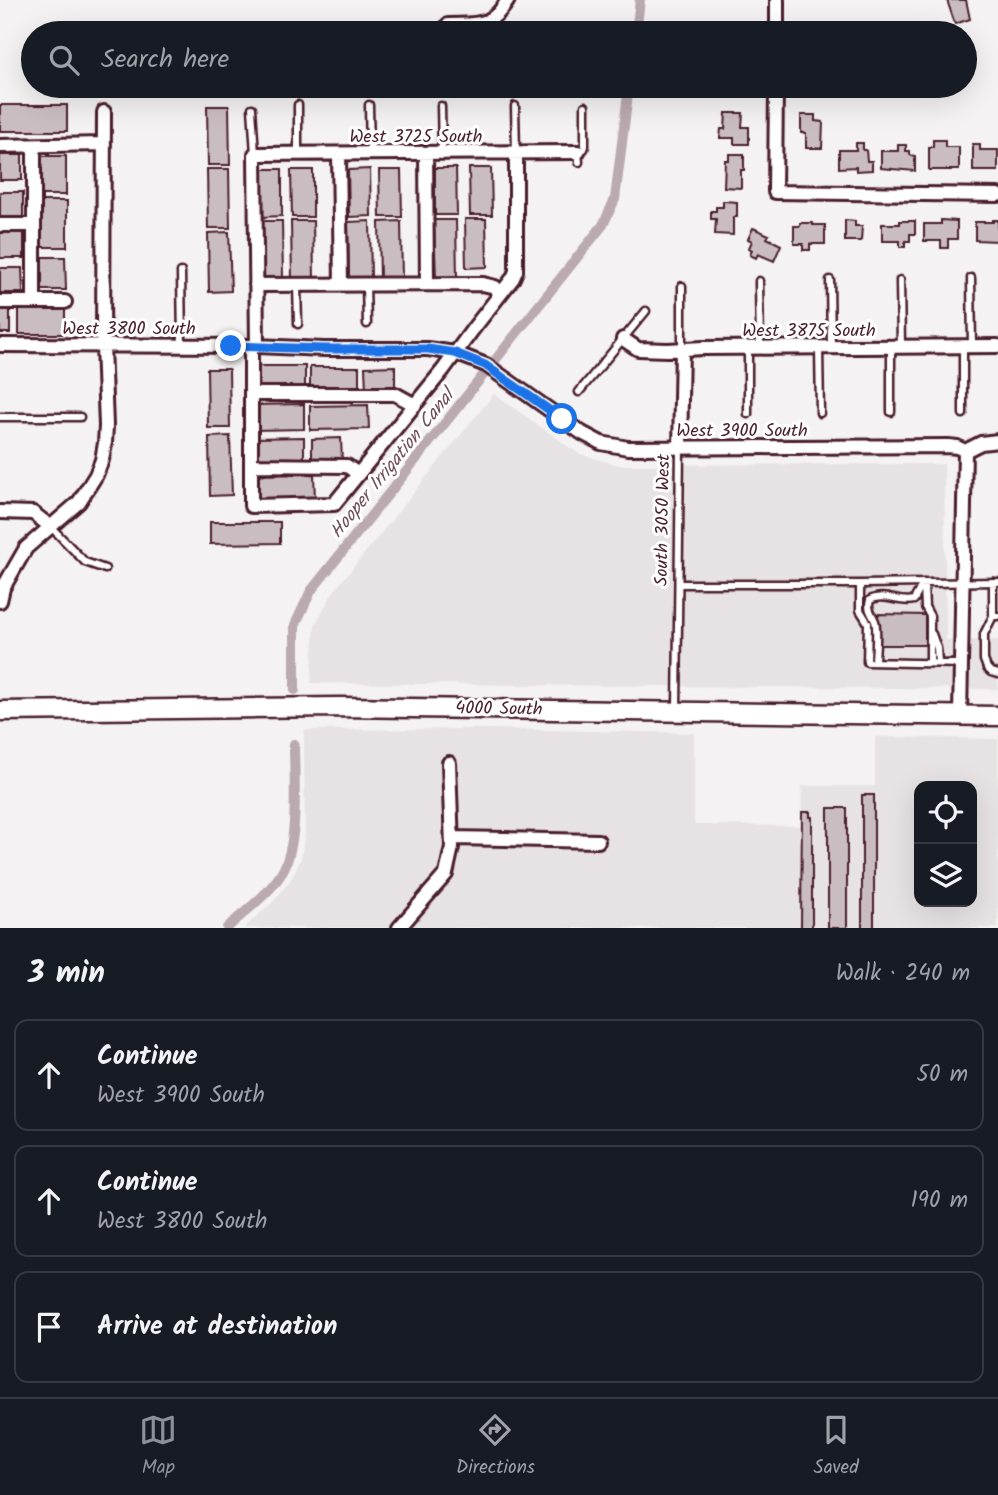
<!DOCTYPE html>
<meta charset="utf-8">
<style>
body{margin:0;font-family:Kalam,sans-serif;background:#242831;color:#f1f3f6}
.controls{position:absolute;right:21px;bottom:21px;display:grid;overflow:hidden;border-radius:14px;box-shadow:0 7px 28px #0002}
.controls button{width:63px;height:63px;display:grid;place-items:center;padding:0;border:0;border-bottom:2px solid #363941;background:#171b24;color:#f1f3f6;font:35px sans-serif}
.stop{position:absolute;width:21px;height:21px;margin:-16px;border:5px solid #1a73e8;border-radius:50%;background:#fff}
.stop.end{background:#1a73e8;border-color:#fff;box-shadow:0 2px 7px #0008}
.list{margin:0;padding:0;list-style:none}
h2{display:flex;justify-content:space-between;align-items:center;height:91px;margin:0;padding:0 28px;font-size:30px}
h2 small{font-size:23px;font-weight:400;color:#9ea1a6}
.list li{display:grid;grid-template-columns:46px 1fr auto;gap:21px;align-items:center;box-sizing:border-box;height:112px;margin:0 14px 14px;padding:0 14px;border:2px solid #363941;border-radius:14px}
.list b{display:block;font-size:26px;white-space:nowrap}
.list p{margin:0;font-size:23px;white-space:nowrap;color:#9ea1a6}
.list em{font-size:23px;font-style:normal;color:#9ea1a6}
.icon{flex:none;width:38px;height:38px;fill:none;stroke:currentColor;stroke-width:2;stroke-linecap:round;stroke-linejoin:round}
.map{position:relative;flex:none;width:998px;height:928px;overflow:hidden}
.search{position:absolute;background:#171b24;box-shadow:0 7px 28px #0002;left:21px;right:21px;top:21px;height:77px;display:flex;align-items:center;gap:18px;box-sizing:border-box;padding:0 24px;border-radius:38px;color:#9ea1a6;font-size:26px}
.sheet{height:469px;background:#171b24}
nav{display:flex;justify-content:space-around;align-items:center;box-sizing:border-box;height:98px;border-top:2px solid #363941;background:#171b24;font-size:19px;color:#9ea1a6}
nav a{display:grid;justify-items:center;gap:4px}
nav .on{color:#8c9099}
.map>svg:first-child{display:block}
</style>
<div class="map">
<svg width="998" height="928" viewBox="0 0 998 928">
<rect width="100%" height="100%" fill="#f4f2f2"/>
<filter id="ink" filterUnits="userSpaceOnUse"><feTurbulence type="fractalNoise" baseFrequency=".0143" numOctaves="2"/><feDisplacementMap in="SourceGraphic" scale="14" xChannelSelector="R" yChannelSelector="G"/><feConvolveMatrix kernelMatrix="1 2 1 2 8 2 1 2 1" color-interpolation-filters="sRGB"/></filter>
<g filter="url(#ink)">
<path fill="#e7e2e3" fill-rule="evenodd" d="M494 394 579 454 618 465 944 464 946 640H998V689L311 683 315 625 334 591Z
M488 729 694 733V825L801 826 802 786H875V737L998 739V928H244L274 901 290 881 301 859 305 833 304 730ZM919 786H972V902H919Z"/>
<g fill="none" stroke-linecap="round" stroke-linejoin="round">
<path stroke="#baa9ae" stroke-width="10" d="M636 33 640 0
M295 690V625L311 591 603 225 615 199 629 86
M227 928C245 911 268 895 281 874 300 843 294 780 294 744"/>
</g>
<path fill="#cabdc1" stroke="#4a1f2b" stroke-width="2" d="M947 0H966L970 19 955 24Z
M0 105H67V131H0Z
M207 106H229L230 165H208Z
M726 113H743L742 127H749V144H734V138H720L721 129H725Z
M801 115H815V121L823 122 822 148H806V133H801Z
M933 140H945V147H959V170H929V147H933Z
M856 143H863V150H866L867 161H872V170L856 171V167L839 168V150H856Z
M973 144H980V150H998V171H973Z
M898 145H906V151H910V155L915 156V171L881 168V151H898Z
M729 154H744V170H741V188L724 187 725 160H729Z
M0 155H22V180H0Z
M41 156H66V195H41Z
M435 168H456L457 215H435Z
M469 168H491L492 215H470Z
M207 169H229L230 228H208Z
M260 169H282V216L261 217Z
M370 169 371 216 349 217 348 170Z
M291 170H313V217H292Z
M379 170H401L402 217H380Z
M0 192H23V217H0Z
M42 201H67V247H42Z
M723 201 737 202V217H733V235L715 234 716 219H711V211H716V207H723Z
M465 219H486L487 267 466 268Z
M434 220H456L457 279H436Z
M845 220 855 221V226H862L861 241H845Z
M941 220 957 221V239H948V248H941V241H924V224H941Z
M993 220H998V241L975 240V222H993Z
M260 221H282L283 280H261Z
M291 221H313L314 280H292Z
M370 221 371 280 349 281 348 222Z
M401 221 402 280 380 281 379 222Z
M900 221H915V234H910V241H905V247H900V241H882V224H900Z
M800 223H813V225H825V244H810V250H803V244H794V226H800Z
M753 228 769 235 767 238 781 245 774 261 758 254 756 258 750 255 752 250 749 248 752 241 748 239Z
M24 232V258H0V233Z
M229 232 231 291 209 292 208 233Z
M40 257H65L66 290H41Z
M0 268H22L23 293H0Z
M0 308H10V333H0Z
M19 309H65V334H19Z
M255 366H305V391L256 392Z
M395 366V390L366 391 365 367Z
M310 367H359V391H310Z
M207 369H229L230 428H208Z
M304 404V429L254 430V405Z
M368 405 369 429 310 430V406Z
M230 436 232 495 210 496 209 437Z
M304 437V462L254 463V438Z
M341 438 342 462H312V439Z
M314 474 315 500H254V475Z
M210 522H280V543L210 544Z
M878 614 925 615V645H878Z
M862 795H874V928H862Z
M828 808H847V928H828Z
M802 812H810V817H812V928H801Z"/>
<g fill="none" stroke-linecap="round" stroke-linejoin="round">
<defs>
<path id="lane" d="M298 105V154
M369 105 370 152
M441 106 442 153
M515 106 516 153
M252 108 255 154
M579 162 578 152 584 149 585 146V106
M181 272 182 346
M971 278 972 346
M830 280 831 348
M900 280 901 347
M759 281 760 348
M297 284 298 324
M366 284 367 324
M963 346V414
M748 348V414
M819 348 820 413
M891 348V412
M682 349V286
M579 392 646 311
M0 417H80
M51 527 85 562 105 569
M993 582V616H998
M679 584H860
M924 586 925 607 930 616V663
M993 616 984 634V660L987 668 991 672 998 674
M932 634 937 648 938 663
M875 662C875 653 878 629 875 621 872 613 867 610 870 600 885 592 899 604 914 600L923 583
M962 664 867 662 868 623 860 610V584L998 582
M677 710 680 448"/>
<path id="street" d="M448 25C478 24 491 28 508 0
M777 33V0
M776 86 775 192 998 195
M0 146 104 144
M34 146V302
M426 153 427 284
M339 154 341 284
M0 225H34
M256 285 483 284 495 287 500 294
M0 302H65
M623 339 638 349 668 350 703 348 998 346
M0 345 257 346 324 349H428L455 353 486 365 582 433 601 443 628 448 948 446 957 447 965 451
M251 346V506L334 504 443 370 473 329 513 278 516 271V153
M257 346 255 154 578 152
M251 394H395L415 405
M680 448 682 349
M965 451 981 443 998 441
M251 465 347 466 358 474
M0 512 33 513 51 527
M0 601 3 588 26 548 79 502 96 475 102 460 105 443 106 426 103 345 104 112
M960 716 965 451
M452 838 598 841
M399 928 446 874 452 847 449 763"/>
<path id="secondary" d="M0 711 340 707 998 716"/>
</defs>
<use href="#lane" stroke="#4a1f2b" stroke-width="11"/>
<use href="#street" stroke="#4a1f2b" stroke-width="18"/>
<use href="#secondary" stroke="#4a1f2b" stroke-width="23"/>
<use href="#lane" stroke="#fff" stroke-width="6"/>
<use href="#street" stroke="#fff" stroke-width="12"/>
<use href="#secondary" stroke="#fff" stroke-width="18"/>
</g>
</g>
<g fill="none" stroke-linecap="round" stroke-linejoin="round" filter="url(#ink)">
<path stroke="#1a73e8" stroke-width="9" d="M231 346 324 349H428L455 353 485 365 562 419"/>
</g>
<g text-anchor="middle" stroke-width="6" stroke-linejoin="round" paint-order="stroke">
<g font-size="18" fill="#4a1f2b" stroke="#fff">
<text x="416" y="142">West 3725 South</text>
<text x="129" y="334">West 3800 South</text>
<text x="809" y="336">West 3875 South</text>
<text x="742" y="436">West 3900 South</text>
<text transform="translate(662 520) rotate(-89)" y="6">South 3050 West</text>
<text transform="translate(499 708) rotate(1)" y="6">4000 South</text>
</g>
<g font-size="19" font-style="italic" fill="#714f59" stroke="#fff">
<text transform="translate(391 463) rotate(-51)" y="7">Hooper Irrigation Canal</text>
</g>
</g>
</svg>
<div class="controls">
<button><svg class="icon" aria-label="locate" viewBox="0 0 24 24"><circle cx="12" cy="12" r="6"/><path d="M12 2v4M12 18v4M2 12h4M18 12h4"/></svg></button>
<button><svg class="icon" aria-label="layers" viewBox="0 0 24 24"><path d="M12 4l9 5-9 5-9-5zM3 14l9 5 9-5"/></svg></button>
</div>
<div class="stop" style="left:562px;top:419px"></div>
<div class="stop end" style="left:231px;top:346px"></div>
<div class="search"><svg class="icon" aria-label="search" viewBox="0 0 24 24"><circle cx="10" cy="10" r="6"/><path d="M15 15l6 6"/></svg>Search here</div>
</div>
<section class="sheet">
<h2>3 min<small>Walk · 240 m</small></h2>
<ul class="list">
<li><svg class="icon" aria-label="ahead" viewBox="0 0 24 24"><path d="M12 20V5M6 11l6-6 6 6"/></svg><div><b>Continue</b><p>West 3900 South</p></div><em>50 m</em></li>
<li><svg class="icon" aria-label="ahead" viewBox="0 0 24 24"><path d="M12 20V5M6 11l6-6 6 6"/></svg><div><b>Continue</b><p>West 3800 South</p></div><em>190 m</em></li>
<li><svg class="icon" aria-label="arrive" viewBox="0 0 24 24"><path d="M6 21V4h12l-3 4 3 4H6"/></svg><div><b>Arrive at destination</b></div></li>
</ul>
</section>
<nav>
<a class="on"><svg class="icon" aria-label="map" viewBox="0 0 24 24"><path d="M3 6l6-2 6 2 6-2v14l-6 2-6-2-6 2zM9 4v14M15 6v14"/></svg>Map</a>
<a><svg class="icon" aria-label="directions" viewBox="0 0 24 24"><path d="M12 3l9 9-9 9-9-9zM9 14v-3h6M13 9l2 2-2 2"/></svg>Directions</a>
<a><svg class="icon" aria-label="saved" viewBox="0 0 24 24"><path d="M7 4h10v16l-5-4-5 4z"/></svg>Saved</a>
</nav>
